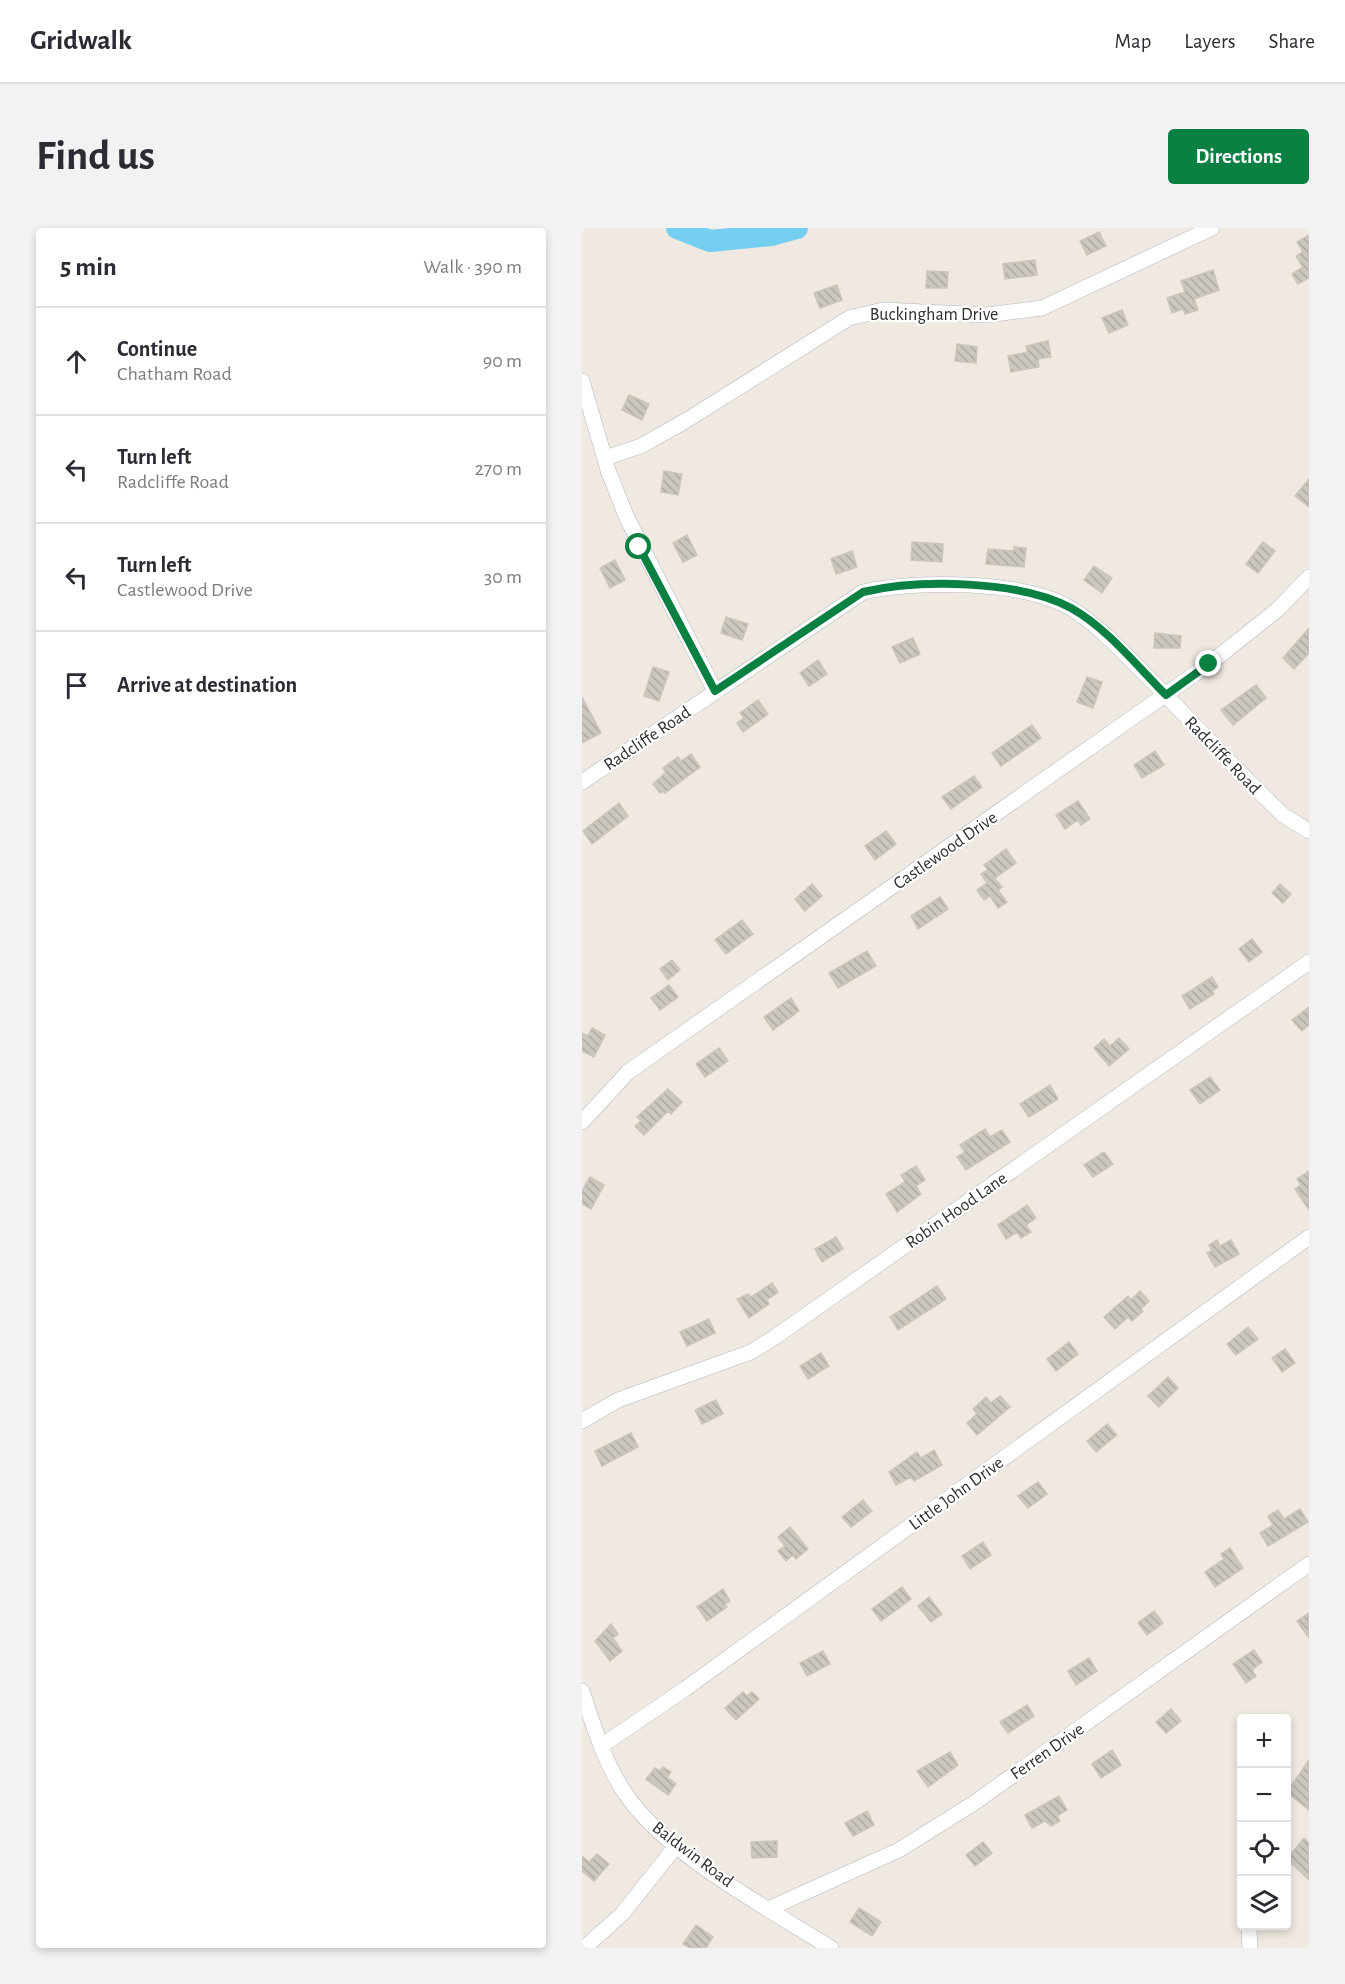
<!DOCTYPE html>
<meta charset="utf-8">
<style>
body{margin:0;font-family:"Alegreya Sans",sans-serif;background:#f2f2f3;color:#2b2b33}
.controls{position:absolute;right:18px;bottom:18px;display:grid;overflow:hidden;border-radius:6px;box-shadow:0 3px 9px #0003}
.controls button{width:54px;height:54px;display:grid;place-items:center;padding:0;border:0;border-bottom:2px solid #e1e1e2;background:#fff;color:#2b2b33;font:30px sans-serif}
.stop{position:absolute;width:18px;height:18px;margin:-14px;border:4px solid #0b8043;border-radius:50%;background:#fff}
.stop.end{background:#0b8043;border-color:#fff;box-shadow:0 2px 6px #0008}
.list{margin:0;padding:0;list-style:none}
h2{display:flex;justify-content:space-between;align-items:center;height:78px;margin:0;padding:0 24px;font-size:26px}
h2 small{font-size:20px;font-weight:400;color:#7c7c81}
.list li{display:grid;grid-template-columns:39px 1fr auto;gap:18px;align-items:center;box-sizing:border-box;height:108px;padding:0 24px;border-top:2px solid #e1e1e2}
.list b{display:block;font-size:22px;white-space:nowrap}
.list p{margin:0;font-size:20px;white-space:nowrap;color:#7c7c81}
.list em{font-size:20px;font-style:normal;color:#7c7c81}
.icon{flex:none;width:33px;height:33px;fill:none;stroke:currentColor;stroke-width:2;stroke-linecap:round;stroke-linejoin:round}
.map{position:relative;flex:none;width:727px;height:1720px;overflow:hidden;border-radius:6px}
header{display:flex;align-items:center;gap:36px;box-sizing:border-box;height:84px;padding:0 30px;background:#fff;border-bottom:2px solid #e1e1e2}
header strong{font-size:28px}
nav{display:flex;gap:33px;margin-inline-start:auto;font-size:21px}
.intro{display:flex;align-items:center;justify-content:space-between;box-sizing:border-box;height:144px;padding:0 36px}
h1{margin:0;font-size:42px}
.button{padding:15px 27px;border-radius:6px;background:#0b8043;color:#fff;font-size:21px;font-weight:700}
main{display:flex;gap:36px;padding:0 36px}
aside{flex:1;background:#fff;border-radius:6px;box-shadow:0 3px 9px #0003}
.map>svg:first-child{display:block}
</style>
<header>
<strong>Gridwalk</strong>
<nav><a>Map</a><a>Layers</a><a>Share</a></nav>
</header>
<div class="intro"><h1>Find us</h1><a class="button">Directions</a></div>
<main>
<aside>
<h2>5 min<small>Walk · 390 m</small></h2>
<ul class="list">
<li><svg class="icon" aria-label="ahead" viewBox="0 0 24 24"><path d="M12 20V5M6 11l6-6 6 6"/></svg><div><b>Continue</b><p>Chatham Road</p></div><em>90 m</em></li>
<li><svg class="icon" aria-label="left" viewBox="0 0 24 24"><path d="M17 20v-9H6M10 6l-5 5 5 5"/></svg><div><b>Turn left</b><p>Radcliffe Road</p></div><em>270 m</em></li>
<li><svg class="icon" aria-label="left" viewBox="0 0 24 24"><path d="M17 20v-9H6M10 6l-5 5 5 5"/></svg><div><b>Turn left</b><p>Castlewood Drive</p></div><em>30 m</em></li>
<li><svg class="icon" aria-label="arrive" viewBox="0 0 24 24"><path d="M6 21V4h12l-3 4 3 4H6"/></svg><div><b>Arrive at destination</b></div></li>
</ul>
</aside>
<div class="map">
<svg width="727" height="1720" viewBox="0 0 727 1720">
<defs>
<pattern id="building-back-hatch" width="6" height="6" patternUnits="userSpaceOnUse" patternTransform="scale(1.5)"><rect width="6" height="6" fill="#cbc7bf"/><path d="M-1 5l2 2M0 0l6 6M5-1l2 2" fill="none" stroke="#afaba4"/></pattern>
</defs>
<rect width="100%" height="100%" fill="#efe9e1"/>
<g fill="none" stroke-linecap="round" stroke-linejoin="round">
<path stroke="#75cff0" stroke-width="22" d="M95 0 128 13 190 7 215 0"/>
</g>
<path fill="url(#building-back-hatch)" stroke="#cbc5ba" stroke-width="1.5" d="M517 4 524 18 505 27 498 13Z
M727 7V50L716 56 710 46 721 39 714 28 721 24 715 14Z
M453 32 455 47 423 51 421 36Z
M631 42 637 62 612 71 616 82 603 86 601 81 590 85 585 70 603 64 599 53Z
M345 43 366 44 365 60H344Z
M255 57 260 72 238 80 232 65Z
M540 82 546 97 527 105 520 90Z
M466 113 469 129 456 131 457 139 429 144 426 128 446 124 444 118Z
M375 116 395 119 394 135 373 133Z
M47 167 67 176 60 192 40 182Z
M82 243 100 246 96 267 79 264Z
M727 251V279L713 268Z
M105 307 115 327 101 334 91 315Z
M330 314 361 316 360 334 329 332Z
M681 314 693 323 676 345 664 336Z
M432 319 444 320 442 339 404 336 406 321 432 323Z
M270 323 275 339 254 346 249 331Z
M33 332 43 352 28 360 18 340Z
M512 338 530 350 520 365 502 352Z
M144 389 166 396 160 412 139 405Z
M727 400V425L712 441 701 430Z
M573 405 599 408 598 420H572Z
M331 410 338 426 318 435 310 419Z
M236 432 245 446 227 458 218 445Z
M71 439 87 444 77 473 62 468Z
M505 449 520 454 511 480 495 474Z
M674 457 684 470 651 497 639 482Z
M0 469 19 505 0 515Z
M176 472 186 486 161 504 155 495 162 490 158 485Z
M450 497 459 510 419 538 410 525Z
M573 523 582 537 560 550 552 537Z
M109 526 118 539 83 565 82 563 78 565 71 556 84 544 81 540 96 529 99 533Z
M392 548 400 559 369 581 360 569Z
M496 573 508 591 499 597 496 592 483 601 474 587Z
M37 575 46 588 10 616 1 603Z
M304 603 314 616 293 632 283 618Z
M424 621 434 635 413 650 420 659 416 662 425 674 416 680 408 668 402 672 395 662 405 655 399 646 406 642 402 637Z
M230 656 240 668 223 683 213 671Z
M698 656 709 666 701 675 690 665Z
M358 669 366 681 336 701 329 688Z
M160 692 171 706 144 726 133 712Z
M670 711 680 724 667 734 657 721Z
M285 723 294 738 256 760 247 745Z
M90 732 98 742 86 752 78 741Z
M630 749 636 759 630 763 632 766 608 781 600 768Z
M87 757 96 769 78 782 69 770Z
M209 770 217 783 191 802 182 789Z
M727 779V797L720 803 710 792Z
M10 800 23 807 12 829 0 823V805L6 808Z
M537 810 547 821 527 838 512 820 522 811 528 818Z
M137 820 146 833 123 849 114 836Z
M628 849 638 862 618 876 608 862Z
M468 857 476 871 447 889 438 876Z
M86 861 100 874 89 886 86 883 62 907 53 898 59 893 55 889Z
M403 901 408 909 420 902 428 914 384 942 375 929 383 924 378 917Z
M522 924 531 936 511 949 502 937Z
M334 938 343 952 334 958 339 966 315 984 304 966 323 954 319 947Z
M727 943V982L713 961 719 957 715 951Z
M8 949 22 957 9 981 0 976V963Z
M445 977 454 990 444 997 449 1004 439 1010 435 1004 424 1011 416 997Z
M254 1009 261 1021 240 1034 233 1021Z
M635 1012 638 1018 649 1012 657 1026 633 1039 625 1025 630 1023 627 1017Z
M190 1055 196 1064 185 1072 187 1076 167 1090 155 1071 166 1066 169 1069Z
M355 1058 364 1071 316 1102 308 1089Z
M558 1063 567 1073 559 1081 561 1083 550 1093 546 1089 533 1101 522 1089 546 1068 549 1072Z
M127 1091 133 1105 105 1118 98 1104Z
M666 1099 676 1111 654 1127 645 1116Z
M487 1114 496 1126 474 1143 465 1131Z
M703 1121 713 1135 700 1144 690 1130Z
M239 1125 247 1138 226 1151 218 1138Z
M586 1149 596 1160 577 1179 566 1168Z
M418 1168 428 1179 395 1207 385 1195 395 1186 391 1181 404 1169 409 1175Z
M134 1172 141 1186 120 1196 113 1182Z
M525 1196 535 1207 514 1224 505 1213Z
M49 1205 56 1219 20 1238 13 1223Z
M352 1222 360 1237 332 1253 329 1249 314 1257 307 1244 335 1224 339 1230Z
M456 1254 465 1266 446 1280 436 1268Z
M281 1272 290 1283 269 1299 260 1289Z
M718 1281 726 1294 686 1318 678 1305 691 1297 686 1288 696 1282 702 1291Z
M208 1299 226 1321 214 1331 211 1327 204 1333 196 1323 203 1318 196 1309Z
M401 1314 409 1327 388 1341 380 1328Z
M648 1320 661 1340 633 1359 623 1344 642 1331 639 1326Z
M320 1359 329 1371 299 1393 290 1381Z
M141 1361 148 1373 143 1376 145 1379 125 1393 115 1379Z
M347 1369 360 1386 349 1394 336 1378Z
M572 1383 581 1395 565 1407 556 1395Z
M727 1385V1410L715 1393Z
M29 1396 36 1406 31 1410 40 1423 28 1433 13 1413Z
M672 1422 680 1434 670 1442 674 1448 664 1455 651 1436Z
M241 1423 248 1436 225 1448 218 1435Z
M507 1430 515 1443 494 1457 486 1443Z
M161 1464 165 1468 170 1464 177 1471 154 1492 143 1480Z
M445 1477 452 1488 426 1505 418 1494Z
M589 1481 599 1493 584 1505 574 1494Z
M530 1522 539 1537 519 1550 510 1536Z
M368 1524 376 1537 346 1559 335 1543Z
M727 1532V1582L705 1564Z
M81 1539 89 1544 85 1549 94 1556 86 1567 64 1551 73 1540 78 1543Z
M477 1568 485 1582 475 1588 478 1593 469 1598 463 1593 450 1600 443 1587Z
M285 1583 292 1597 271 1608 263 1595Z
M722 1610 727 1615V1652L705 1631Z
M195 1613V1629L170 1630 169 1614Z
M401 1614 410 1625 393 1638 384 1627Z
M15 1626 27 1636 12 1653 0 1643V1628L7 1634Z
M277 1680 299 1694 290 1708 268 1694Z
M114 1697 131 1709 124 1720H108L101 1716Z"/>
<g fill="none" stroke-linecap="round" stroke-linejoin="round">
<defs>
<path id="minor" d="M0 153 27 245 45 290 133 463
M23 230 59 218 105 192 267 90 301 82 404 87 460 80 630 0
M0 554 281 364C333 352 444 352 490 381 520 400 543 427 568 451 612 496 655 543 701 587L727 603
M0 894 46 844 627 436 695 382 727 349
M0 1193 36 1172 169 1124 193 1109 727 734
M0 1463C12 1499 23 1537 45 1568 86 1627 187 1681 249 1720
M19 1518 103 1461 727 1009
M186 1681 317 1622 392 1575 727 1336
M667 1700 668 1720
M2 1720 40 1686 94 1618"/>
</defs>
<use href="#minor" stroke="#b4b7c1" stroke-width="16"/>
<use href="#minor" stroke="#fff" stroke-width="15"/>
</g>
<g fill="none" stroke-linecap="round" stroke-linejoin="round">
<path stroke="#0b8043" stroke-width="8" d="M57 319 133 463 281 364C337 351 437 352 489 380 525 400 555 438 584 467L627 436"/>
</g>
<g text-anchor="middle" stroke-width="4.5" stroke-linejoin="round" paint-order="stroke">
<g font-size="18" fill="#2e2e2e" stroke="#fff">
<text x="352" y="92">Buckingham Drive</text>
<text transform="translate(65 510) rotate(-34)" y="6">Radcliffe Road</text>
<text transform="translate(641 527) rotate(46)" y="6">Radcliffe Road</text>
<text transform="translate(363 622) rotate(-35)" y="6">Castlewood Drive</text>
<text transform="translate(374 982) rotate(-35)" y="6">Robin Hood Lane</text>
<text transform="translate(374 1265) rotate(-36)" y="6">Little John Drive</text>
<text transform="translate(465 1523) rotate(-35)" y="6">Ferren Drive</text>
<text transform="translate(111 1626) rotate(37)" y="6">Baldwin Road</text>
</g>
</g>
</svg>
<div class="controls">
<button>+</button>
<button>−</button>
<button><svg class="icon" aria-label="locate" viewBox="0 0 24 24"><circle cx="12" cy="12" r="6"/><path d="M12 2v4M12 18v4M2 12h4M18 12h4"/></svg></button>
<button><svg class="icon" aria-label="layers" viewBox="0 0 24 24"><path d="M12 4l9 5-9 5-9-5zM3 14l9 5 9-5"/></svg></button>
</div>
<div class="stop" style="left:57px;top:319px"></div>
<div class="stop end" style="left:627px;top:436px"></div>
</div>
</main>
